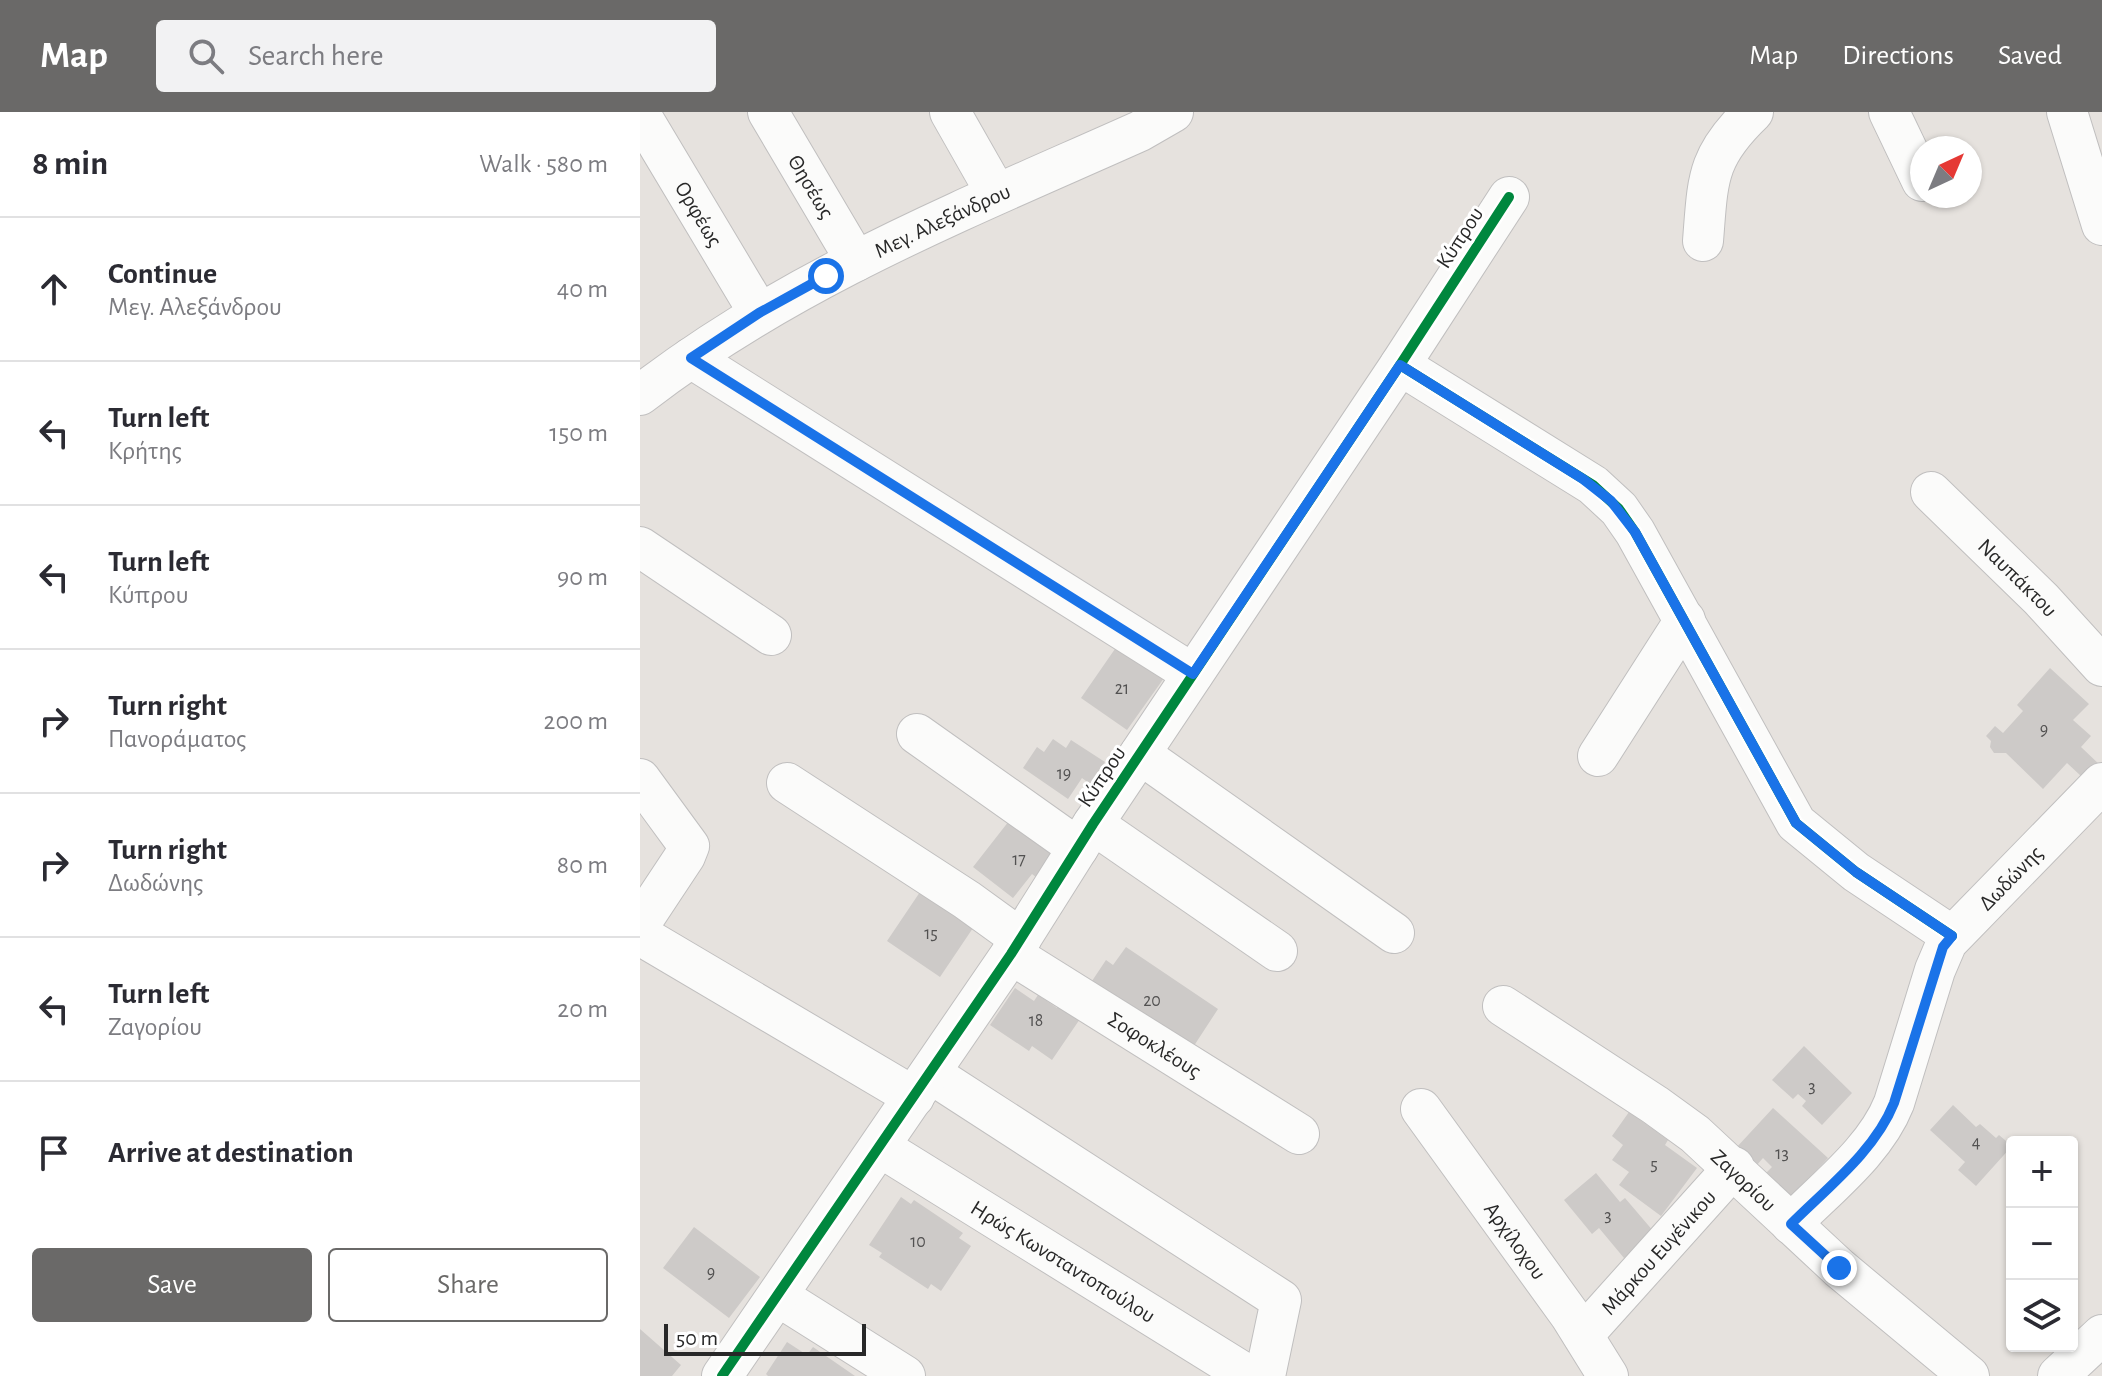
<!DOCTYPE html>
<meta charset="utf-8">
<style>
body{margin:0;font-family:"Alegreya Sans",sans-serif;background:#f2f2f3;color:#2b2b33}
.controls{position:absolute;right:24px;bottom:24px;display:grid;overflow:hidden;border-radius:8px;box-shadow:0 2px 6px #0004}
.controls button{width:72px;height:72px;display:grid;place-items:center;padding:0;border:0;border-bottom:2px solid #e1e1e2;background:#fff;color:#2b2b33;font:40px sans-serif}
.compass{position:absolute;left:1270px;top:24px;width:72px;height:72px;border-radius:50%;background:#fff;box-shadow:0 2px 6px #0004;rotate:44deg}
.scale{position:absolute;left:24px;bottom:20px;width:202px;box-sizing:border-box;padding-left:8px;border:4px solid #282828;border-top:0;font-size:22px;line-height:28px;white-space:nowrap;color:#282828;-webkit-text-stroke:6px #fff;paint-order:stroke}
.stop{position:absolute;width:24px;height:24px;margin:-18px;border:6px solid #1a73e8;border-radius:50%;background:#fff}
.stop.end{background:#1a73e8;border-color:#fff;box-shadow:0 2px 8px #0008}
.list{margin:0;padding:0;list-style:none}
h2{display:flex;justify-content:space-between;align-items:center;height:104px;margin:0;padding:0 32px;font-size:34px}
h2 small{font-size:26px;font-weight:400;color:#7c7c81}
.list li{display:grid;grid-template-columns:52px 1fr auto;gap:24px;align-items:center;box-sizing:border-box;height:144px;padding:0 32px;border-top:2px solid #e1e1e2}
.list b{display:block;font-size:30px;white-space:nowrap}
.list p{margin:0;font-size:26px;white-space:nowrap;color:#7c7c81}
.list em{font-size:26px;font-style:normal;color:#7c7c81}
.actions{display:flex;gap:16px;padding:24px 32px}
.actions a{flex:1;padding:18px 0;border:2px solid #6a6968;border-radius:8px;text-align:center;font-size:28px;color:#6a6968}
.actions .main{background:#6a6968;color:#fff}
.icon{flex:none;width:44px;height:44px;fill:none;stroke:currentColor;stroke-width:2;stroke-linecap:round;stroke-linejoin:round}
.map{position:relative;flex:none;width:1462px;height:1264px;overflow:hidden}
header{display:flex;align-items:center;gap:48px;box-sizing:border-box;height:112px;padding:0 40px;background:#6a6968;color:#fff}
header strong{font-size:38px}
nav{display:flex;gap:44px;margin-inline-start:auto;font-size:28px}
.search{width:560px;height:72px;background:#f2f2f3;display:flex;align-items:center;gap:20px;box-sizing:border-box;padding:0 28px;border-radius:8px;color:#7c7c81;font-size:30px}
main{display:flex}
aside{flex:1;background:#fff}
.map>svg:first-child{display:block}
</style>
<header>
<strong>Map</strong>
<div class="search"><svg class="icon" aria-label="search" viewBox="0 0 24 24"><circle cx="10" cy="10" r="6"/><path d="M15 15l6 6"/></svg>Search here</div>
<nav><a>Map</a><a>Directions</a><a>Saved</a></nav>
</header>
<main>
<aside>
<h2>8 min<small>Walk · 580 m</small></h2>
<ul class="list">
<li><svg class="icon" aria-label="ahead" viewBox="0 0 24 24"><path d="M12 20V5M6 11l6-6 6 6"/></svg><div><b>Continue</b><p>Μεγ. Αλεξάνδρου</p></div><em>40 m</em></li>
<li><svg class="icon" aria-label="left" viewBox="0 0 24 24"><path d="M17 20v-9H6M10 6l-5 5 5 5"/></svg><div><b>Turn left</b><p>Κρήτης</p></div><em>150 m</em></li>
<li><svg class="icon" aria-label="left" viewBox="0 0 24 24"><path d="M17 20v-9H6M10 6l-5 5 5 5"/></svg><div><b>Turn left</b><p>Κύπρου</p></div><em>90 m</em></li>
<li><svg class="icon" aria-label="right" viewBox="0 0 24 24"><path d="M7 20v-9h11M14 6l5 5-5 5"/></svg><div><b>Turn right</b><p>Πανοράματος</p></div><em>200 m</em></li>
<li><svg class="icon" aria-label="right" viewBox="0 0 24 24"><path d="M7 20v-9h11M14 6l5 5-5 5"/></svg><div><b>Turn right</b><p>Δωδώνης</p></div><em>80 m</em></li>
<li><svg class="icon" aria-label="left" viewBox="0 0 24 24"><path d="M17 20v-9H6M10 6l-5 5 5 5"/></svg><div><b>Turn left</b><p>Ζαγορίου</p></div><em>20 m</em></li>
<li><svg class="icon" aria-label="arrive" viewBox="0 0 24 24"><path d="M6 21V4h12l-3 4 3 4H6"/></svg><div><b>Arrive at destination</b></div></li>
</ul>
<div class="actions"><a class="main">Save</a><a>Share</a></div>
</aside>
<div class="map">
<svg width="1462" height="1264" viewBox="0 0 1462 1264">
<rect width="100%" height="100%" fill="#e6e2de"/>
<path fill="#cdcac8" d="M477 534 524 566 487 618 441 586Z
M1410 556 1449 592 1433 608 1451 624 1441 635 1461 654 1441 664 1427 651 1403 677 1366 641H1354L1350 635 1351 629 1346 624 1355 614 1363 621 1383 599 1377 593Z
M413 627 426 636 431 628 465 650 450 672 442 666 428 687 383 656 397 635 404 640Z
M376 700 425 738 401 769 392 762 373 786 333 755Z
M282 777 335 813 300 865 247 829Z
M486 835 578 897 546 946 446 878 466 848 473 853Z
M375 876 394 889 398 883 417 896 421 890 442 904 412 948 392 934 389 939 350 913Z
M1164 934 1212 981 1182 1013 1162 994 1166 989 1158 982 1153 987 1132 968Z
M1313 993 1336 1015 1340 1012 1356 1026 1359 1023 1372 1034 1336 1074 1318 1058 1325 1050 1290 1018Z
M1133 996 1188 1046 1149 1088 1123 1064 1132 1055 1123 1046 1116 1054 1096 1036Z
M989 1000 1028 1028 1025 1033 1057 1056 1021 1104 979 1073 989 1060 972 1048 983 1033 972 1024Z
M956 1061 980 1090 985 1086 1014 1120 984 1146 959 1116 952 1122 924 1088Z
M261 1085 271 1092 274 1088 323 1121 319 1126 331 1134 301 1179 291 1172 288 1177 239 1145 242 1141 229 1133Z
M54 1115 120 1165 89 1206 23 1156Z
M0 1217 41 1253 32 1264H0Z
M147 1230 167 1243 173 1235 215 1264H128L126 1262Z"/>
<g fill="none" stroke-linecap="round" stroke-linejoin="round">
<defs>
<g id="minor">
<path id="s1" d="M128 0 216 149"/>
<path d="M310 0 356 81"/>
<path d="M1249 0 1282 69"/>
<path d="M1427 0 1462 113"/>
<path id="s2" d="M0 2 119 201"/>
<path d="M1063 129C1068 67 1066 45 1113 0"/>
<path d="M51 246 553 562"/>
<path d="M760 253 953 373 979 397 995 420 1156 711 1216 760 1312 824"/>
<path id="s3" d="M0 283C151 166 328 96 500 19L533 0"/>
<path id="s4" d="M1291 380 1401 487 1462 554"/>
<path d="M0 435 131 523"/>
<path d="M277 622 438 736"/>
<path d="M500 642 754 821"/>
<path d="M958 644 1045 508"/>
<path d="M0 667 49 734 45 744 0 812"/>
<path d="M147 671 327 788 381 827"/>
<path d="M453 712 637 839"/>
<path d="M0 823 274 985"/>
<path id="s5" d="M371 842 659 1022"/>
<path id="s6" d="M863 894 1015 993 1055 1022 1199 1156 1329 1264"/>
<path d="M290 961 641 1188 625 1264"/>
<path id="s7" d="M781 997 930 1203 968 1264"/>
<path id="s8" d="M240 1035 609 1264"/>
<path id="s9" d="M1151 1112C1186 1076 1235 1039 1254 991L1295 858 1307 830 1462 671"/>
<path d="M138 1184 265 1264"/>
<path id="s10" d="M943 1223 1094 1055"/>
<path d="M82 1264 371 842 453 712 760 253 869 85"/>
<path d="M1418 1264 1462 1223"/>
</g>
</defs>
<use href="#minor" stroke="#c0bfbf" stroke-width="42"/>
<use href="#minor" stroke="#fbfbfa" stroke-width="40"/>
<defs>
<path id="cycleway" d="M760 253 953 373 979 397 995 420 1156 711 1216 760 1312 824
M82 1264 371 842 453 712 760 253 869 85"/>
</defs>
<use href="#cycleway" stroke="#fff" stroke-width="15"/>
<use href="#cycleway" stroke="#00873e" stroke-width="10"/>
</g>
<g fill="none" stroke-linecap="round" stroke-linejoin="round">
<path stroke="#1a73e8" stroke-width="10" d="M186 164 119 201 51 246 553 562 760 253 943 367 971 389 995 420 1156 711 1216 760 1312 824 1303 835 1254 991C1235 1039 1187 1076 1151 1112L1199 1156"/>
</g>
<g text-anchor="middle" stroke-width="6" stroke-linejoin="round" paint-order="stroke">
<g font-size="18" fill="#525151">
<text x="482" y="582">21</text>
<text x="1404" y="623">9</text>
<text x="424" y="667">19</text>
<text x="379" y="753">17</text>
<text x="291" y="827">15</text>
<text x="512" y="894">20</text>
<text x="396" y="914">18</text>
<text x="1172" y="980">3</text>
<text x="1336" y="1036">4</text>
<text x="1142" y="1047">13</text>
<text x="1014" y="1058">5</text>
<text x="968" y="1109">3</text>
<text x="278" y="1135">10</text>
<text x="71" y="1166">9</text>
</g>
<g font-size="22" fill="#282828" stroke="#fff">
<text dy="8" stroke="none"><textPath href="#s1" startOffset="86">Θησέως</textPath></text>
<text dy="8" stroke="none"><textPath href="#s2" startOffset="116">Ορφέως</textPath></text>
<text dy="8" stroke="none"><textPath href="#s3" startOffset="350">Μεγ. Αλεξάνδρου</textPath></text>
<text transform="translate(819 125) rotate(-57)" y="8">Κύπρου</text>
<text dy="8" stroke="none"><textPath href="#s4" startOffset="122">Ναυπάκτου</textPath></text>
<text transform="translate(461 664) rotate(-56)" y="8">Κύπρου</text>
<text dy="8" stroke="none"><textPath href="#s9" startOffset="420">Δωδώνης</textPath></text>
<text dy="8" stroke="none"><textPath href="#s5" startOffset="170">Σοφοκλέους</textPath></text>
<text dy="8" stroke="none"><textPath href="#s6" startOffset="298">Ζαγορίου</textPath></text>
<text dy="8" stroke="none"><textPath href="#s7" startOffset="162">Αρχίλοχου</textPath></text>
<text dy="8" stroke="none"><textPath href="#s10" startOffset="112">Μάρκου Ευγένικου</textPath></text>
<text dy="8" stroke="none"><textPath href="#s8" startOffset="216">Ηρώς Κωνσταντοπούλου</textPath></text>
</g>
</g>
</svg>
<div class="controls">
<button>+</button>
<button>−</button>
<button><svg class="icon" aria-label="layers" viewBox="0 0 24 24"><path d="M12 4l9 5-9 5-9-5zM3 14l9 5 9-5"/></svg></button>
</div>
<svg class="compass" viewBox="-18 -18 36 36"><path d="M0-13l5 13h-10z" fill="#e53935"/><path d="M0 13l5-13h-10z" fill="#7c7c81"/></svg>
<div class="scale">50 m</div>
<div class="stop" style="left:186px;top:164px"></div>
<div class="stop end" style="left:1199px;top:1156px"></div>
</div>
</main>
